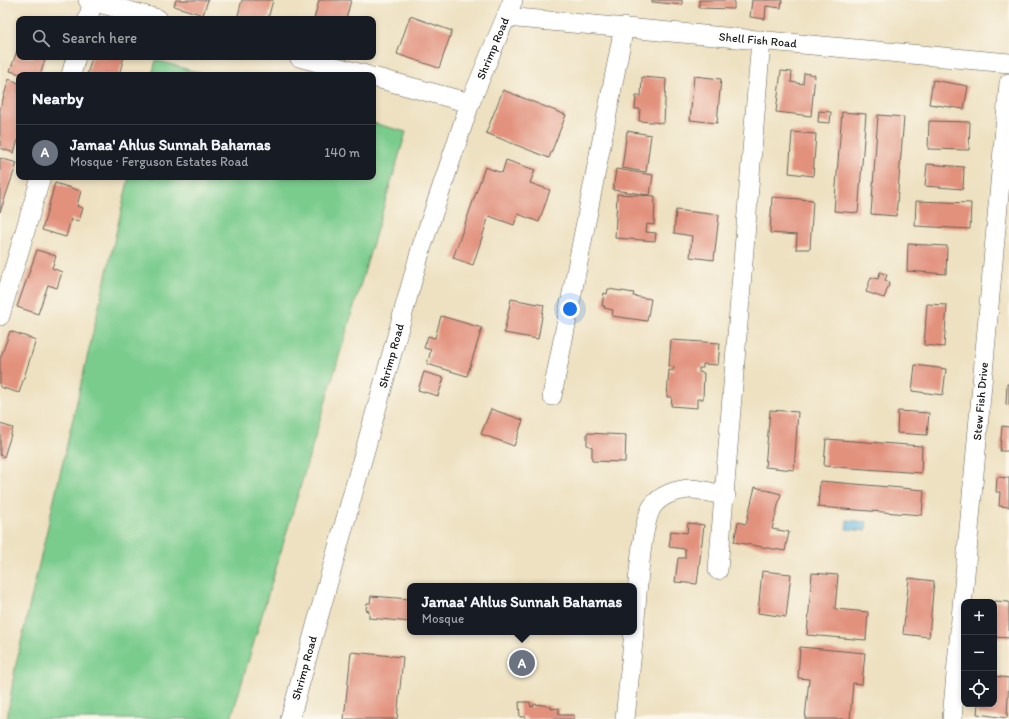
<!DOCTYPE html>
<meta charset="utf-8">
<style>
body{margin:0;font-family:Itim,sans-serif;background:#20242c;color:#f1f3f6}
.controls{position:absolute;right:12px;bottom:12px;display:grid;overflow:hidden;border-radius:8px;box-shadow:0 2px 6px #0003}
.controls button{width:36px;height:36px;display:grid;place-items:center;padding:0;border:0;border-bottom:1px solid #363941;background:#171b24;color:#f1f3f6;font:20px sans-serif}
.you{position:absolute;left:570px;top:309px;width:14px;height:14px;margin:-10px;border:3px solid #fff;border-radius:50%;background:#1a73e8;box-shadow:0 0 0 6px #1a73e833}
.badge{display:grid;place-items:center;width:26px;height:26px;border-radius:50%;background:#d1495b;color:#fff;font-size:13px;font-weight:700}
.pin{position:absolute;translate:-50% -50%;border:2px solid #fff;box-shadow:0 1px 4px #0006}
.popup{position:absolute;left:407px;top:583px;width:230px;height:52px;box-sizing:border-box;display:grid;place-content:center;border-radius:8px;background:#171b24;filter:drop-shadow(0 1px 3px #0005);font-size:13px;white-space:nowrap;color:#9ea1a6}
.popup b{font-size:15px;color:#f1f3f6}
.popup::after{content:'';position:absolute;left:50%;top:100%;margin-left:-8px;border:8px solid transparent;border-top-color:#171b24}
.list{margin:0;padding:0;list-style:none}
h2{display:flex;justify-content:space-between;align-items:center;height:52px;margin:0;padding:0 16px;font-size:17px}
h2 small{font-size:13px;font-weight:400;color:#9ea1a6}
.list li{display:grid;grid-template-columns:26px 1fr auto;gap:12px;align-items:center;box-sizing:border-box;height:56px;padding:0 16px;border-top:1px solid #363941}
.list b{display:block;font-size:15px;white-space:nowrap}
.list p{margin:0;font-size:13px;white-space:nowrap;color:#9ea1a6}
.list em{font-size:13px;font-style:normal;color:#9ea1a6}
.icon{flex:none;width:22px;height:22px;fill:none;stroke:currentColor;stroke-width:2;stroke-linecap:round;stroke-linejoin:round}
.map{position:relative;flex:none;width:1009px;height:719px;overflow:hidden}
.search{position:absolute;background:#171b24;box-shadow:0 2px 6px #0003;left:16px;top:16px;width:360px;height:44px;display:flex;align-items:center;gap:10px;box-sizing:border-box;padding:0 14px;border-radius:8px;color:#9ea1a6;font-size:15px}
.panel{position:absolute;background:#171b24;box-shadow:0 2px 6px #0003;left:16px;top:72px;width:360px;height:108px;border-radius:8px}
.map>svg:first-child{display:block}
</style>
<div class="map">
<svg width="1009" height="719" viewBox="0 0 1009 719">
<rect width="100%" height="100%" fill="#fbf7ec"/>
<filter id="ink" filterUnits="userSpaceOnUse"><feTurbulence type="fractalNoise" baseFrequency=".025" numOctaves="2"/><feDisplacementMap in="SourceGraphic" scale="8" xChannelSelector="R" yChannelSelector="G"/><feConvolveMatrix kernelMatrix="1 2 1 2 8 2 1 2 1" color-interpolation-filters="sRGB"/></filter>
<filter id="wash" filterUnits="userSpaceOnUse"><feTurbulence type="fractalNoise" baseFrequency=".012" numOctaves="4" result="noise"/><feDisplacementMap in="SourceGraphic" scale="16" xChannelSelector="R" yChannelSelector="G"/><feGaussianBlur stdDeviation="0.9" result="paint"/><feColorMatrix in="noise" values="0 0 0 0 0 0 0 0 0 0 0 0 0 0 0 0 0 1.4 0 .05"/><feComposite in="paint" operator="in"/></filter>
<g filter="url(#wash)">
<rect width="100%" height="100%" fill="#eee1c1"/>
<path fill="#7acc8d" stroke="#4b7454" d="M156 60 207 75H152Z
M373 123 406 132 231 719H7L15 668 129 177H373Z"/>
<path fill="#60b5dd" stroke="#3e687c" d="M847 520 867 522 866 531 846 529Z"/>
<g id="blocks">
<path fill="#e2917d" d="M176 0H208L203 15 174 6Z
M242 0H273L268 19H237Z
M319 0H351L346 19H314Z
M652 0H682V5L652 2Z
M699 0H734V9L699 8Z
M752 0H782L781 8 766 6 765 19 750 17Z
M410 16 452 31 439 68 397 54Z
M19 45V57H46L40 75H24L10 71Z
M92 57H124L119 75H87Z
M781 71 792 72 791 82 803 84 804 73 815 75 811 116 776 112Z
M694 76 721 79 717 123 690 120Z
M642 77 666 79 664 123 639 121 640 109H635L636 96H641Z
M9 79 19 83V137L14 153 0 148V109Z
M933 80 968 86 964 109 929 104Z
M503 90 566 115 549 158 486 133Z
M819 111 831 112 830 123 818 122Z
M842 112 866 114 858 213 834 211Z
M878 115 904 117 896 216 871 214Z
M929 121 970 122 969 150 928 149Z
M627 131 651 135 646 172 622 168Z
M792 132 816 134 813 176 789 173Z
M0 158 17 163 0 212Z
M506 160 535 170 530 183 550 190 539 222 518 214 514 225 489 216 473 265 453 258 485 167 502 173Z
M927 164 964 167 963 189 925 186Z
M616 169 653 175 650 195 613 190Z
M55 183 81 191 77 206 83 208 79 221 71 219 66 237 42 230Z
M617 194 655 196 654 225 647 224 646 232 656 233 655 241 615 238Z
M772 197 813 200 810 249H796L797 235 770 233Z
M916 201 971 203 970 229 915 226Z
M676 210 719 215 714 260 690 257 692 236 674 233Z
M908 244 947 246 946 274 907 271Z
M37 250 56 256 52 268 62 272 57 288 48 285 38 314 17 307Z
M880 272 887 275 885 280 890 282 884 298 866 292 871 277 878 279Z
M608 289 634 293 633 296 651 299 647 321 612 316 613 310 604 308 605 306H602L604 293 607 294Z
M511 299 544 305 538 339 504 333Z
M927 304 947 305 944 347 924 345Z
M441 316 482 328 467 376 427 364 431 350 424 348 428 336 435 338Z
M10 331 36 340 19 393 0 387V359Z
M671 340 720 343 718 365 703 364V368H699V372L704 373 703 399H697V408L671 406 672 397H667L669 370 673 371 674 367 669 366Z
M915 365 946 369 943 395 912 391Z
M424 372 444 378 438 396 418 390Z
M1007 384H1009V405L1006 404Z
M491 409 523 420 514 446 481 434Z
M770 410 798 412 794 470 765 467Z
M898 411 929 413 927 435 897 433Z
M0 424 13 428 4 457 0 455Z
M1002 426 1009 427V451H1000Z
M587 433 626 435 625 462 592 461V447L587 445Z
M826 439 922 446 921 473 824 466Z
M997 477 1009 478V507L999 506 1000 492H996Z
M820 481 924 490 922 515 818 507Z
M755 487 781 494 772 529 789 532 785 551 734 542 738 522 746 524Z
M688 523 704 525 697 584 675 582 678 558H685V549L669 547 671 531 687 533Z
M762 571 791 574 786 617 758 613Z
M812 573 838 575 835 609 868 612 866 640 807 635Z
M909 578 934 581 929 637 903 634Z
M371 596 410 599V622L369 618V611L366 610 367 603H370Z
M995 601 1009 602V638L994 637Z
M800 647 865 653 862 684 853 683 850 719H805L809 679 798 678Z
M351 652 403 657 397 719H344Z
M994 676 1009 678 1007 718 977 714 978 704H994Z
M519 702H530L531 707 534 706V704L551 706V709L559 708V715H574V719H526V717H520Z"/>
</g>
</g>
<g filter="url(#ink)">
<use href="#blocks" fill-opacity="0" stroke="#666156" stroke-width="1"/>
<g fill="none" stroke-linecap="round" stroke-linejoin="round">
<defs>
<g id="minor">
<path d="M88 0 158 19"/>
<path id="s1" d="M506 17 1009 63"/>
<path d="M88 19 93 1"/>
<path d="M299 57 366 75"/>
<path d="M71 75 76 57"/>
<path d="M373 77 470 103"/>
<path d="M0 316 41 177"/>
<path d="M552 396 624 27"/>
<path d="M718 570 761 40"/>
<path d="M634 629C637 603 640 526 652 507 660 495 676 490 689 489 700 488 715 494 726 496"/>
<path id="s2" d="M290 719 421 249 470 103 513 0"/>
<path d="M625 719 634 632"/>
<path id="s3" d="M952 719 1009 83"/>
</g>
</defs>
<use href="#minor" stroke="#666156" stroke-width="20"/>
<use href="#minor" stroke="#fff" stroke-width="19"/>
</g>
</g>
<g text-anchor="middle" stroke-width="3" stroke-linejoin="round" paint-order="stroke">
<g font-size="12" fill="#1c1c1c" stroke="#fbf7ec">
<text dy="4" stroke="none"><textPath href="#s1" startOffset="253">Shell Fish Road</textPath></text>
<text dy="4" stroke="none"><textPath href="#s2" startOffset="701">Shrimp Road</textPath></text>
<text dy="4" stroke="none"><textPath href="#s2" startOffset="377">Shrimp Road</textPath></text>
<text dy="4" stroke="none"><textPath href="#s3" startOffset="319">Stew Fish Drive</textPath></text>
<text dy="4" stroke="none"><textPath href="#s2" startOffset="53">Shrimp Road</textPath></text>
</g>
</g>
</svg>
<div class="controls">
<button>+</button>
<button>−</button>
<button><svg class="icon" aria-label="locate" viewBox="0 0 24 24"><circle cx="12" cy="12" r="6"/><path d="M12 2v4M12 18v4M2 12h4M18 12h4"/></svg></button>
</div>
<div class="you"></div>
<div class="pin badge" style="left:522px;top:663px;background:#6b7280">A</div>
<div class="popup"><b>Jamaa' Ahlus Sunnah Bahamas</b>Mosque</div>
<div class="search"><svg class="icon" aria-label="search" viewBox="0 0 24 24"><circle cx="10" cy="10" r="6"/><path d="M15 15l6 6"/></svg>Search here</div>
<section class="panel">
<h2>Nearby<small></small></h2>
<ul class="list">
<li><span class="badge" style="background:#6b7280">A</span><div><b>Jamaa' Ahlus Sunnah Bahamas</b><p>Mosque · Ferguson Estates Road</p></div><em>140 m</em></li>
</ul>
</section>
</div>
